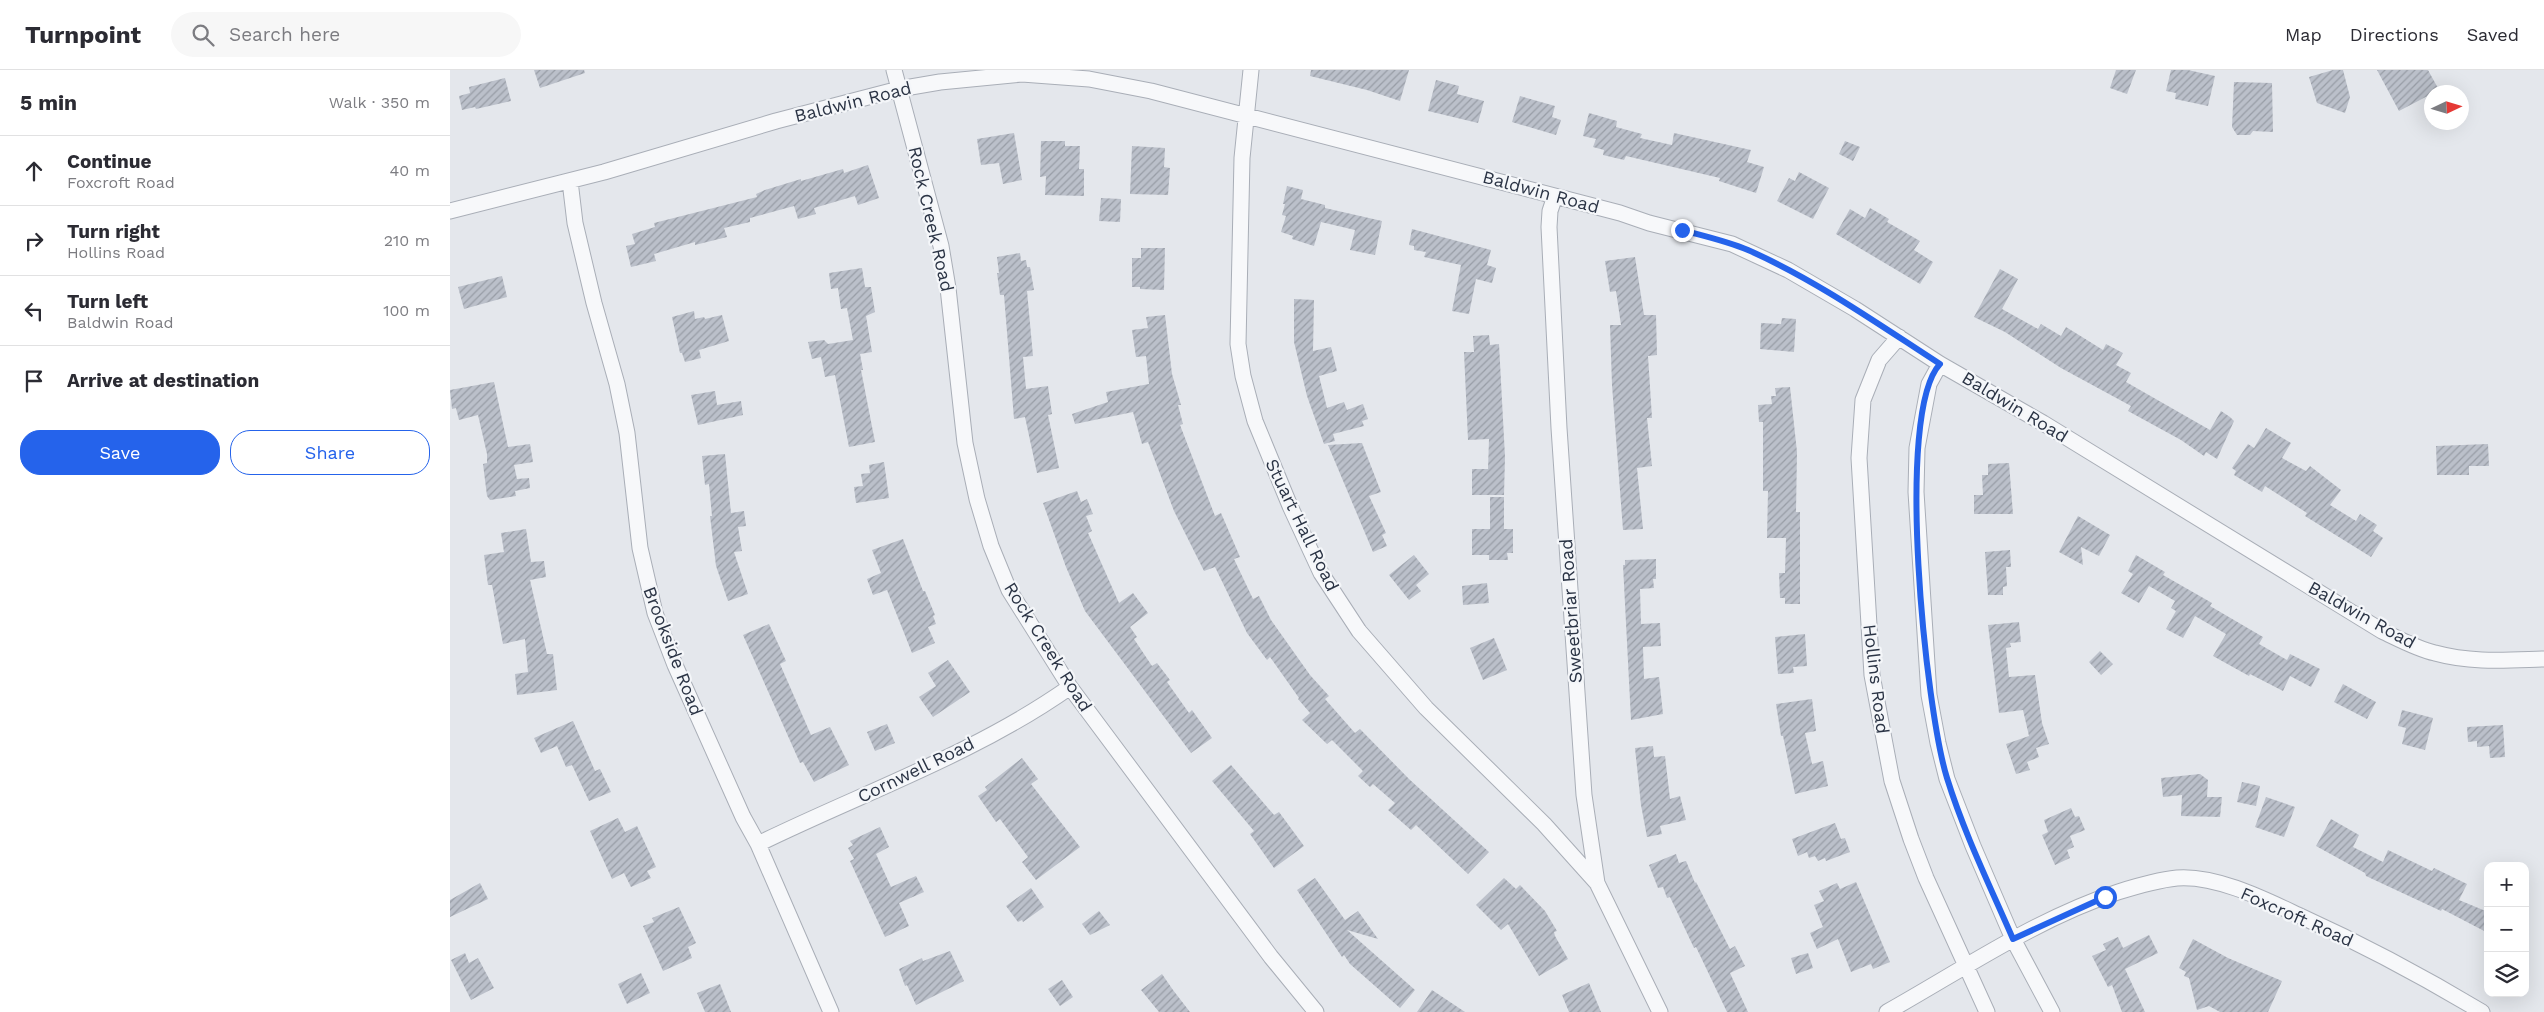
<!DOCTYPE html>
<meta charset="utf-8">
<style>
body{margin:0;font-family:"Work Sans",sans-serif;background:#f7f7f7;color:#2b2b33}
.controls{position:absolute;right:15px;bottom:15px;display:grid;overflow:hidden;border-radius:10px;box-shadow:0 5px 20px #0002}
.controls button{width:45px;height:45px;display:grid;place-items:center;padding:0;border:0;border-bottom:1px solid #e1e1e2;background:#fff;color:#2b2b33;font:25px sans-serif}
.compass{position:absolute;left:1974px;top:15px;width:45px;height:45px;border-radius:50%;background:#fff;box-shadow:0 5px 20px #0002;rotate:86deg}
.stop{position:absolute;width:15px;height:15px;margin:-11px;border:4px solid #2563eb;border-radius:50%;background:#fff}
.stop.end{background:#2563eb;border-color:#fff;box-shadow:0 1px 5px #0008}
.list{margin:0;padding:0;list-style:none}
h2{display:flex;justify-content:space-between;align-items:center;height:65px;margin:0;padding:0 20px;font-size:21px}
h2 small{font-size:16px;font-weight:400;color:#7c7c81}
.list li{display:grid;grid-template-columns:32px 1fr auto;gap:15px;align-items:center;box-sizing:border-box;height:70px;padding:0 20px;border-top:1px solid #e1e1e2}
.list b{display:block;font-size:19px;white-space:nowrap}
.list p{margin:0;font-size:16px;white-space:nowrap;color:#7c7c81}
.list em{font-size:16px;font-style:normal;color:#7c7c81}
.actions{display:flex;gap:10px;padding:15px 20px}
.actions a{flex:1;padding:11px 0;border:1px solid #2563eb;border-radius:20px;text-align:center;font-size:18px;color:#2563eb}
.actions .main{background:#2563eb;color:#fff}
.icon{flex:none;width:28px;height:28px;fill:none;stroke:currentColor;stroke-width:2;stroke-linecap:round;stroke-linejoin:round}
.map{position:relative;flex:none;width:2094px;height:942px;overflow:hidden}
header{display:flex;align-items:center;gap:30px;box-sizing:border-box;height:70px;padding:0 25px;background:#fff;border-bottom:1px solid #e1e1e2}
header strong{font-size:24px}
nav{display:flex;gap:28px;margin-inline-start:auto;font-size:18px}
.search{width:350px;height:45px;background:#f7f7f7;display:flex;align-items:center;gap:12px;box-sizing:border-box;padding:0 18px;border-radius:28px;color:#7c7c81;font-size:19px}
main{display:flex}
aside{flex:1;background:#fff}
.map>svg:first-child{display:block}
</style>
<header>
<strong>Turnpoint</strong>
<div class="search"><svg class="icon" aria-label="search" viewBox="0 0 24 24"><circle cx="10" cy="10" r="6"/><path d="M15 15l6 6"/></svg>Search here</div>
<nav><a>Map</a><a>Directions</a><a>Saved</a></nav>
</header>
<main>
<aside>
<h2>5 min<small>Walk · 350 m</small></h2>
<ul class="list">
<li><svg class="icon" aria-label="ahead" viewBox="0 0 24 24"><path d="M12 20V5M6 11l6-6 6 6"/></svg><div><b>Continue</b><p>Foxcroft Road</p></div><em>40 m</em></li>
<li><svg class="icon" aria-label="right" viewBox="0 0 24 24"><path d="M7 20v-9h11M14 6l5 5-5 5"/></svg><div><b>Turn right</b><p>Hollins Road</p></div><em>210 m</em></li>
<li><svg class="icon" aria-label="left" viewBox="0 0 24 24"><path d="M17 20v-9H6M10 6l-5 5 5 5"/></svg><div><b>Turn left</b><p>Baldwin Road</p></div><em>100 m</em></li>
<li><svg class="icon" aria-label="arrive" viewBox="0 0 24 24"><path d="M6 21V4h12l-3 4 3 4H6"/></svg><div><b>Arrive at destination</b></div></li>
</ul>
<div class="actions"><a class="main">Save</a><a>Share</a></div>
</aside>
<div class="map">
<svg width="2094" height="942" viewBox="0 0 2094 942">
<defs>
<pattern id="building-hatch" width="6" height="6" patternUnits="userSpaceOnUse" patternTransform="scale(1.25)"><rect width="6" height="6" fill="#bbc0ca"/><path d="M-1 1l2-2M0 6l6-6M5 7l2-2" fill="none" stroke="#989da6"/></pattern>
</defs>
<rect width="100%" height="100%" fill="#e4e7ec"/>
<path fill="url(#building-hatch)" d="M84 0H134L135 3 90 18Z
M861 0H959L950 31 917 20 860 6Z
M1666 0H1686L1677 24 1660 18Z
M1721 0H1738L1765 6 1758 36 1725 29 1726 23 1716 21Z
M1883 0H1893L1900 27 1895 43 1867 33 1859 7Z
M1927 0H1978L1989 20 1949 41Z
M55 8 61 31 26 39 25 37 12 40 9 26 20 23 19 17Z
M986 10 1009 16 1007 24 1034 31 1028 53 978 41Z
M1784 12 1822 13 1823 62 1803 61 1800 65H1787L1782 57Z
M1070 26 1105 36 1102 47 1111 50 1106 65 1062 52Z
M1139 43 1167 51 1166 57 1192 64 1190 68 1222 75 1224 63 1301 80 1297 92 1314 97 1306 123 1269 111 1270 108 1176 86 1174 90 1153 85 1154 80 1143 77 1146 69 1133 66Z
M564 63 572 110 553 114 549 93 531 95 527 69Z
M591 71H615V76H630L629 99H634V126L595 125 596 106 590 107Z
M1395 71 1410 77 1403 91 1389 84Z
M682 76 715 78 714 97 720 98 718 125 680 124Z
M418 95 429 128 408 135 405 126 364 138 366 144 348 149 344 136 300 148V152L274 158 277 167 245 175V172L204 184 206 191 181 197 176 176 185 174 182 164 205 157 204 153 307 127 306 124 315 120 351 109V111L393 99 394 103Z
M1349 102 1379 118 1363 149 1327 131 1339 108 1345 111Z
M837 116 853 120 851 129 875 135V138L932 151 925 185 900 180 905 160 871 152 864 176 842 169 843 166 831 162 836 146 832 145 835 134H833Z
M651 128 671 129 670 152 649 151Z
M1420 138 1439 149 1437 152 1470 171 1464 180 1483 192 1470 214 1386 164 1400 139 1415 148Z
M962 159 1041 180 1037 195 1046 198 1042 213 1026 209 1019 244 1002 241 1011 195 974 187 976 182 964 180V176L959 175Z
M691 178H715L714 220 690 219V217H682V188H691Z
M570 183 571 191 576 190 577 197H580L584 220 577 221 583 286 573 287 576 319 598 316 602 344 598 345 609 398 587 403 575 347 564 349 554 225H550L547 203H549L547 187Z
M1185 187 1194 245H1206L1207 285 1198 286 1202 348H1197L1202 396 1187 398 1193 459 1173 460 1162 315 1160 255H1171L1166 221 1160 222 1155 191Z
M412 198 415 217H421L425 242 416 246 422 282 410 284 413 300H411L425 372 399 377 385 305 375 307 371 287 362 289 358 272 374 270 378 274 403 270 397 238 391 239 388 218 381 219 379 203Z
M1550 199 1568 209 1552 239 1588 259 1591 254 1611 266 1616 257 1653 280 1656 274 1673 283 1666 295 1681 303 1676 312 1760 360 1771 341 1780 347 1784 351 1767 389 1756 382 1754 386 1731 370 1678 341 1681 336 1611 298 1555 262 1524 247Z
M52 206 57 227 14 239 8 217Z
M844 229 864 230 863 281 881 277 887 301 869 306 877 338 894 332 897 340 913 334 918 349 912 351 914 356 883 364 885 371 874 374 857 326 844 272Z
M244 241 245 249 254 247 255 249 272 245 279 271 249 280 251 288 235 292 232 283H230L222 247Z
M715 245 722 304 731 335H728L733 354 730 355 765 446 771 443 790 487 784 489 803 529 809 526 821 550 860 605 879 626 875 629 905 663 910 659 959 709 1039 782 1018 804 966 755 961 760 938 740 945 733 923 714 920 717 908 706 913 701 882 670 877 674 852 650 860 643 848 629 849 628 820 587 817 590 797 563 765 497 754 501 724 441 698 372 692 374 683 342 625 354 622 344 658 332 656 322 699 314 696 286 686 287 682 260 698 258 696 247Z
M1332 248 1346 249 1344 282 1310 279 1311 253 1331 254Z
M1039 265 1040 275 1049 274 1055 387 1054 425H1022V399H1038L1039 369 1018 370 1014 282H1024L1023 266Z
M44 312 58 377 80 374 83 392 64 395 67 409 79 408 80 418 65 421 66 426 40 430 37 426 33 394 37 393V384L28 345 9 350 6 338 2 339 0 320Z
M1340 317 1347 382 1346 442H1350V534H1335V528H1330L1329 503H1335L1336 468H1317L1318 421H1313V352H1309L1308 335 1322 334 1321 326H1326L1325 318Z
M265 321 267 335 291 331 293 345 248 355 241 325Z
M1816 358 1841 373 1832 388 1856 401 1860 396 1891 420 1880 435 1906 451 1910 444 1927 455 1923 461 1933 468 1921 487 1855 446 1857 443 1815 416 1812 422 1784 405 1786 401 1782 398 1798 374 1804 378Z
M912 373 931 422 919 426 936 463 932 465 937 476 923 482 878 375Z
M2038 374 2039 396H2019V405H1987L1986 376Z
M275 384 281 443 294 441 296 456 288 457 292 481 284 482 298 524 278 531 266 496 260 446H262L259 414 255 415 252 386Z
M434 392 439 428 406 433 404 417 413 416 411 404 420 403 419 395Z
M1559 393 1563 444H1524V425H1533L1532 405H1538V394Z
M627 421 631 432 637 429 643 444 636 446 642 461 638 463 669 533 683 523 698 543 680 557 687 567 684 569 702 596 707 593 720 610 717 612 739 643 742 640 762 668 741 683 635 541 616 497 593 433Z
M1040 427H1054V459H1063V483H1057L1058 490H1039V485H1022V459H1040Z
M1628 446 1660 465 1649 486 1631 477 1633 495 1609 482Z
M76 459 81 492 94 491 96 507 80 510 97 584H103L107 620 67 625 65 604 78 602 75 569 53 574 42 515H38L34 485 54 482 51 463Z
M453 469 473 521H475L485 545 483 546 486 554 478 557 485 573 462 583 437 520 423 525 417 509 431 503 422 480Z
M1560 480 1561 497H1556L1557 516 1553 517V525H1538L1535 482Z
M964 485 979 504 966 515 971 521 959 530 939 505Z
M1686 485 1715 502 1713 505 1762 533 1760 536 1813 567 1809 574 1837 590 1840 584 1870 599 1861 617 1840 606 1833 621 1800 604 1799 606 1763 586 1776 564 1745 546 1733 568 1716 559 1726 541 1721 538 1725 531 1699 516 1689 533 1671 523 1683 504 1678 501Z
M1206 489V509H1203L1204 518 1190 519 1191 554 1210 553 1211 576 1193 577 1194 609 1209 607 1213 644 1181 650 1173 495H1175V490Z
M1037 513 1039 533 1013 535 1012 516Z
M1569 552 1571 572 1560 573 1561 577 1556 578 1559 607 1585 605 1592 653 1599 674 1586 678 1589 687 1577 692 1580 700 1566 704 1556 674 1579 666 1573 640 1549 643 1538 555Z
M319 554 336 591 330 594 361 665 380 657 399 695 364 712 353 692 350 693 293 565Z
M1355 564 1357 596 1343 597 1344 603 1328 604 1325 567Z
M1044 568 1057 600 1033 610 1020 578Z
M1650 581 1663 594 1651 605 1639 592Z
M498 590 520 622 483 647 469 627 486 616 478 603Z
M1893 614 1926 632 1917 649 1884 632Z
M1362 629 1366 661 1355 663 1362 694 1373 691 1378 716 1345 724 1333 666H1331L1326 634Z
M1952 640 1983 648 1975 680 1952 674 1956 658 1948 656Z
M123 651 145 701 150 699 161 722 139 731 122 695 116 697 107 676 91 683 84 668Z
M437 654 445 673 425 681 417 662Z
M2053 655 2055 687 2040 688 2039 676 2027 677V671L2018 672 2017 657Z
M1203 676 1204 687 1215 686 1220 729 1230 726 1236 750 1210 756 1212 764 1197 767 1191 735 1185 678Z
M572 688 588 709 581 714 630 777 586 810 572 792 578 787 550 749 546 752 528 726 537 720 535 717Z
M781 695 824 745 829 742 854 776 824 798 800 764 804 761 762 711Z
M1750 704 1758 710 1757 727H1772L1770 747 1731 746 1732 725 1713 727 1711 708Z
M1792 712 1810 716 1806 736 1787 732Z
M1816 727 1845 737 1834 767 1805 757Z
M1621 738 1625 747 1629 746 1635 760 1620 766 1624 777 1617 780 1620 788 1605 795 1592 765 1598 762 1594 750Z
M168 748 175 762 187 756 206 797 197 801 201 808 181 817 174 803 162 809 140 761Z
M1881 749 1909 765 1903 777 1933 792 1938 780 1982 801 1984 798 2017 814 2009 830 2038 842V863L1992 839 1991 841 1916 806 1915 803 1866 776Z
M1385 753 1391 769 1395 768 1400 782 1376 791 1375 788 1368 791 1365 786 1359 788 1357 782 1348 786 1342 769Z
M430 757 439 777 426 784 441 817 466 806 474 822 449 833 459 856 435 867 400 791 404 789 398 778 403 775 400 771Z
M1226 784 1229 793 1236 791 1245 813 1246 812 1280 879 1285 876 1295 896 1280 903 1298 942H1277L1246 877 1244 878 1220 827 1217 828 1213 817 1208 818 1199 795Z
M865 808 895 850 908 841 928 869 897 860 965 920 950 938 900 894 894 885 892 887 847 820Z
M1054 808 1066 819 1070 815 1095 841 1107 861 1104 862 1105 866 1118 889 1089 906 1058 854 1051 860 1026 835Z
M1406 812 1440 892 1423 899 1421 894 1401 902 1388 869 1367 879 1360 863 1373 857 1364 835 1374 831 1369 821 1387 813 1390 819Z
M30 813 38 829 0 847V830Z
M581 818 594 837 573 852 572 850 568 852 556 836Z
M229 837 246 873 238 877 242 888 213 901 193 856 204 852 202 848Z
M649 841 660 855 640 865 632 854Z
M1699 865 1708 883 1675 899 1695 942H1672L1662 915 1658 917 1642 886 1656 880 1653 874 1668 867 1673 878Z
M1743 869 1778 888 1832 911 1818 942H1770L1759 936 1747 940 1739 908 1734 906 1736 902 1729 898Z
M500 881 514 911 466 935 457 915 455 916 449 899 472 888 473 891Z
M15 883 19 893 28 888 44 918 21 930 1 890Z
M1358 883 1363 898 1346 904 1341 888Z
M191 903 200 923 177 934 168 914Z
M712 904 723 920 740 942H709L691 920Z
M612 910 623 927 610 936 598 919Z
M1139 913 1151 942H1119L1112 925Z
M270 914 281 942H255L247 923Z
M982 920 1015 942H967Z"/>
<g fill="none" stroke-linecap="round" stroke-linejoin="round">
<defs>
<path id="street" d="M444 0 491 176 498 218 515 373 527 429 541 476 559 520 620 617 821 887 866 942
M801 0 792 88 788 274 793 306 805 351 840 436 871 503 909 561 976 638 1094 754 1147 813
M120 111 125 153 144 233 167 314 177 363 190 478 205 543 225 595 293 747 308 774 381 942
M1105 126 1100 141 1099 157 1109 358 1134 725 1147 813 1210 942
M0 141 154 102 326 51 449 19 490 12 572 4 639 9 701 21 1170 143 1199 153 1282 174 1338 200 1405 239 1490 294 1593 353 1932 561C1949 569 1967 579 1985 583 2021 593 2057 590 2094 589
M1449 267 1429 290 1413 330 1409 388 1422 605 1442 711 1461 769 1476 808 1537 942
M1490 294 1479 314 1467 378 1466 422 1479 625 1488 673 1497 709 1523 776 1563 869 1602 942
M308 774C412 723 525 684 620 617
M1437 942C1512 900 1586 849 1668 822 1687 816 1707 810 1727 808 1766 805 1814 829 1848 845 1912 874 1972 906 2032 942"/>
</defs>
<use href="#street" stroke="#a9aeb7" stroke-width="17"/>
<use href="#street" stroke="#f7f8fa" stroke-width="15"/>
</g>
<g fill="none" stroke-linecap="round" stroke-linejoin="round">
<path stroke="#2563eb" stroke-width="6" d="M1232 160C1254 166 1277 171 1298 180 1366 210 1428 254 1490 294 1444 343 1476 641 1497 708 1514 763 1540 816 1563 869L1655 827"/>
</g>
<g text-anchor="middle" stroke-width="4.5" stroke-linejoin="round" paint-order="stroke">
<g font-size="18" fill="#2b3445" stroke="#f4f6f9">
<text transform="translate(403 32) rotate(-14)" y="6">Baldwin Road</text>
<text transform="translate(1091 122) rotate(15)" y="6">Baldwin Road</text>
<text transform="translate(481 149) rotate(77)" y="6">Rock Creek Road</text>
<text transform="translate(1565 337) rotate(31)" y="6">Baldwin Road</text>
<text transform="translate(852 455) rotate(64)" y="6">Stuart Hall Road</text>
<text transform="translate(1121 541) rotate(-94)" y="6">Sweetbriar Road</text>
<text transform="translate(1912 545) rotate(29)" y="6">Baldwin Road</text>
<text transform="translate(598 577) rotate(58)" y="6">Rock Creek Road</text>
<text transform="translate(223 581) rotate(69)" y="6">Brookside Road</text>
<text transform="translate(1426 609) rotate(83)" y="6">Hollins Road</text>
<text transform="translate(466 700) rotate(-26)" y="6">Cornwell Road</text>
<text transform="translate(1847 847) rotate(24)" y="6">Foxcroft Road</text>
</g>
</g>
</svg>
<div class="controls">
<button>+</button>
<button>−</button>
<button><svg class="icon" aria-label="layers" viewBox="0 0 24 24"><path d="M12 4l9 5-9 5-9-5zM3 14l9 5 9-5"/></svg></button>
</div>
<svg class="compass" viewBox="-18 -18 36 36"><path d="M0-13l5 13h-10z" fill="#e53935"/><path d="M0 13l5-13h-10z" fill="#7c7c81"/></svg>
<div class="stop" style="left:1655px;top:827px"></div>
<div class="stop end" style="left:1232px;top:160px"></div>
</div>
</main>
